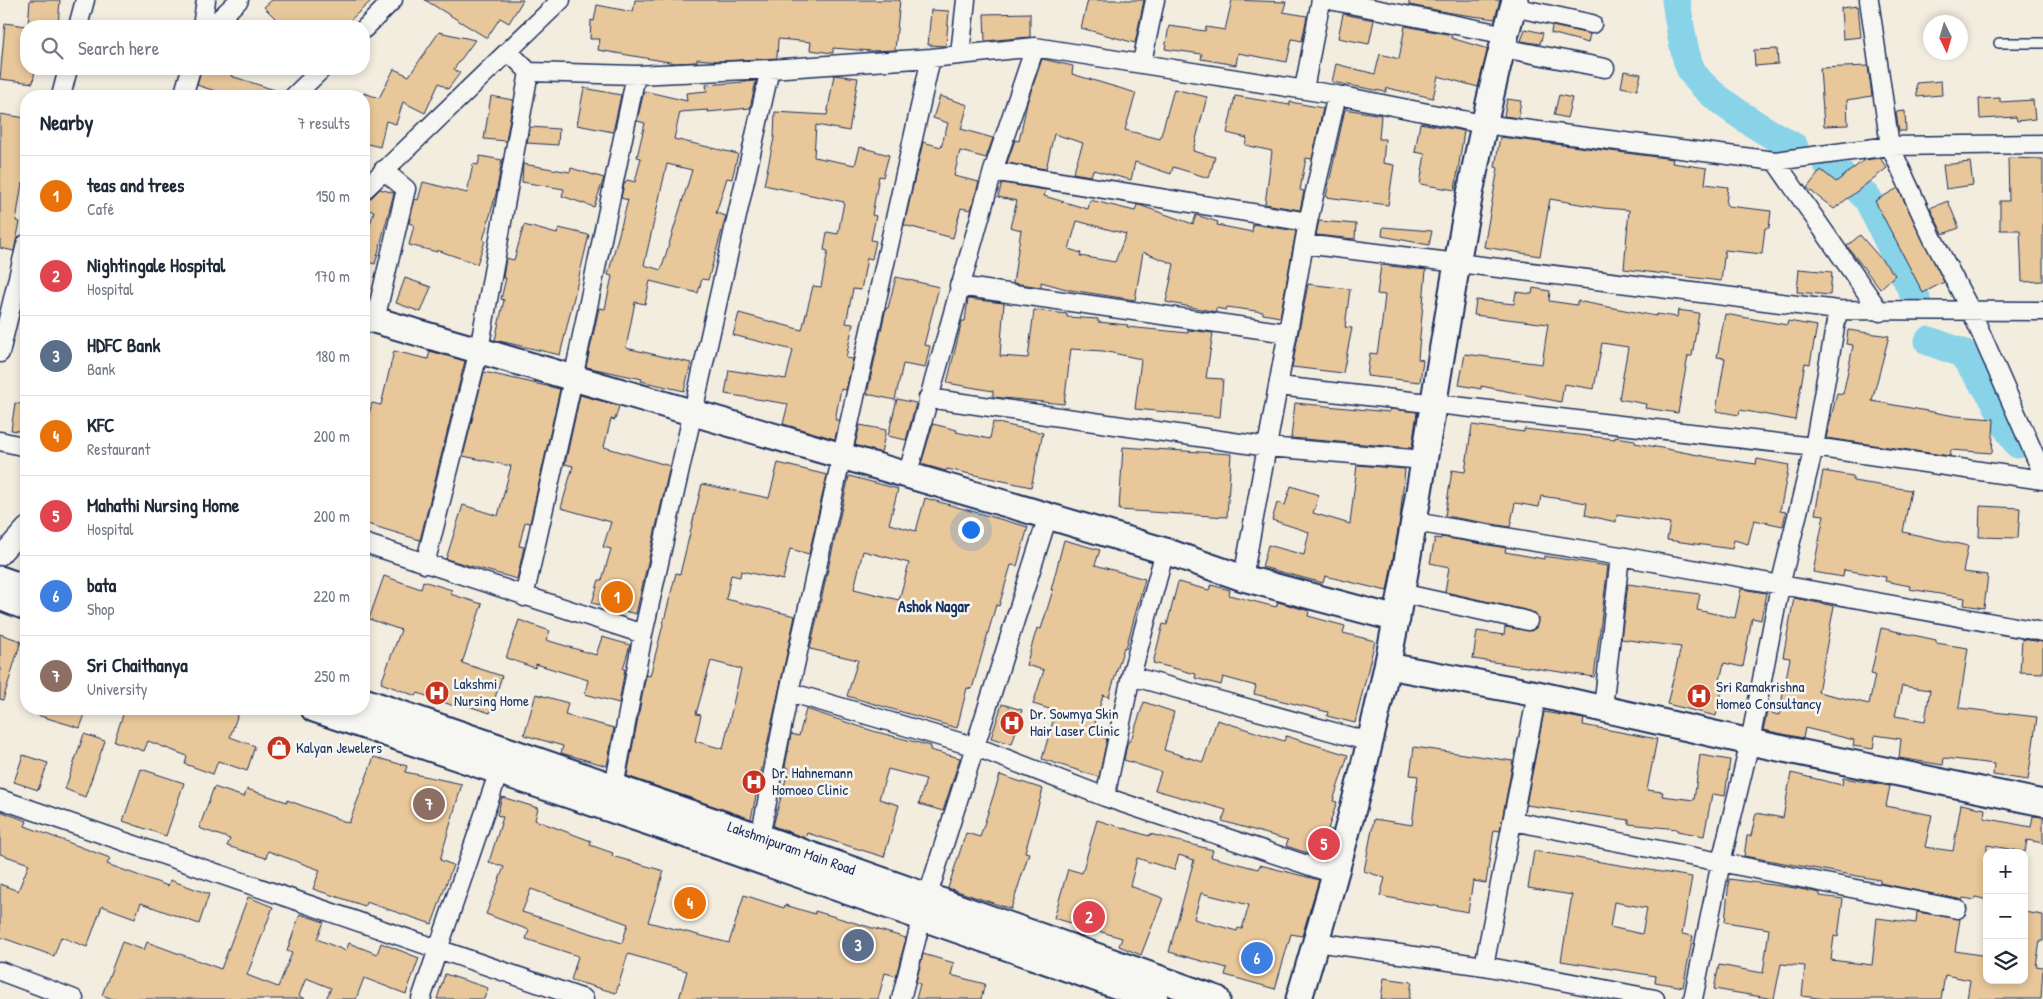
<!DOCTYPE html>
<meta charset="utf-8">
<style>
body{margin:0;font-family:"Patrick Hand",sans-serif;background:#f2f2f3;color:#1f2937}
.controls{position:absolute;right:15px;bottom:15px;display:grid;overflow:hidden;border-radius:10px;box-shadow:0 2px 8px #0003}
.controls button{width:45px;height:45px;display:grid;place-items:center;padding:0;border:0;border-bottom:1px solid #e0e1e3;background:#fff;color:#1f2937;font:25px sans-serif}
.compass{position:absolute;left:1923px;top:15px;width:45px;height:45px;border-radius:50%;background:#fff;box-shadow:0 2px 8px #0003;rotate:175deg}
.you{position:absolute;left:970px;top:529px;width:18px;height:18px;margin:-12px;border:4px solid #fff;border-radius:50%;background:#1a73e8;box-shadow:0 0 0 8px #1a73e833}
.badge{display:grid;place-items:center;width:32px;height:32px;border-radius:50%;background:#111827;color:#fff;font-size:16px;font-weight:700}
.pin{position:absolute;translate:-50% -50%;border:2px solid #fff;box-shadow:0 1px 5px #0006}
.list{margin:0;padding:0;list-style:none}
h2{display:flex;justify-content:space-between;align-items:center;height:65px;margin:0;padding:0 20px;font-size:21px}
h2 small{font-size:16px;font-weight:400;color:#747a83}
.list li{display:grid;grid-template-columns:32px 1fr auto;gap:15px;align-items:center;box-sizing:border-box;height:80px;padding:0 20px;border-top:1px solid #e0e1e3}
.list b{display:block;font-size:19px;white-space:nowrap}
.list p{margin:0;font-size:16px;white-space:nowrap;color:#747a83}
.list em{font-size:16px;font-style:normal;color:#747a83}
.icon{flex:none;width:28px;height:28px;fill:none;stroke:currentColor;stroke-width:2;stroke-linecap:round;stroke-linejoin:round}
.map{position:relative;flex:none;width:2043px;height:999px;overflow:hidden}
.search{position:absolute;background:#fff;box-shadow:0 2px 8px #0003;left:20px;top:20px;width:350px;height:55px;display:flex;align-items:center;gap:12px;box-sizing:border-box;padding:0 18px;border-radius:20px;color:#747a83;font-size:19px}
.panel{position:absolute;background:#fff;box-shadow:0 2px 8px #0003;left:20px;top:90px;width:350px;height:625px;border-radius:20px}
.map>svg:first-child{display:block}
</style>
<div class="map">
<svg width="2043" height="999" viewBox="0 0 2043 999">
<rect width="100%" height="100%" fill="#f3ede0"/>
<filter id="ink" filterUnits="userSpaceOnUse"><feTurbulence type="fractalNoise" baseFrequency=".02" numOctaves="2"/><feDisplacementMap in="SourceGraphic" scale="10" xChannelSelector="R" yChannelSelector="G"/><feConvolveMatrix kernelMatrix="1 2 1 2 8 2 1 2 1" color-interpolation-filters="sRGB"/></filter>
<g filter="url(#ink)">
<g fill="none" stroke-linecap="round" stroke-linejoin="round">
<path stroke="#88d3e8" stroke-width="29" d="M1676 0C1679 21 1682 45 1689 65 1698 93 1768 133 1794 147
M1828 165 1853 184 1868 199 1916 298
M1929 341 1962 353 1994 398 2010 432 2018 444"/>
</g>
<path fill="#e8c79a" stroke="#1b2f5e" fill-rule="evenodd" d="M30 0H60L58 26H28Z
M272 0H372L344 26H283L264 7Z
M425 0H523L509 23 500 18 487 38Z
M635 0H900L895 50 871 51 833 48V53L810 50 811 42 778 39 777 58 720 61 697 59V62L675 63 598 50 600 39H590L591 20 594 21 597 5 633 12Z
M1088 0H1144L1135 43 1081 28Z
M1232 0 1286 2 1283 12 1307 16 1302 41 1292 39 1287 62 1238 53 1236 65 1201 59 1202 54 1165 49 1169 26 1205 31 1206 27 1225 30Z
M1409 0H1500L1495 19 1458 14 1409 5Z
M1858 6 1861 37 1843 39 1841 8Z
M931 10 949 11 946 46 928 45Z
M1030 13V37L985 41 984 14Z
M1343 14 1374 20 1369 44 1338 38Z
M5 23 26 26V69H35L33 83 0 79Z
M1405 26 1452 35 1451 38 1488 49 1478 87 1438 76 1433 98 1387 88 1386 92 1332 82 1336 64 1375 74 1380 54 1399 59Z
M1552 26 1590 34 1588 43 1551 33Z
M1525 29 1543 33 1540 44 1521 41Z
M439 32 475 40 454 69 460 73 448 89 439 83 425 113 403 102 396 124 386 121 380 147 364 143V93L379 98 394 69 409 76Z
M1777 49 1778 64 1755 66 1754 50Z
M1042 59 1073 66 1072 74 1136 93 1125 130 1160 139 1174 89 1207 97 1193 151 1215 157 1209 178 1173 167 1171 174 1135 162 1131 180 1093 170 1091 176 1073 173 1083 143 1054 134 1046 169 1007 163 1015 140 1019 141 1027 103Z
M1868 66 1872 96 1847 100 1848 125 1824 126 1820 68Z
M201 69H233L231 76 284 93V96H230L197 85Z
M1624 71 1641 74 1637 90 1621 87Z
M834 75 858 78 849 131 816 125 814 157 855 165 860 147 889 155 883 177 879 176 872 215 876 216 871 240 876 241 872 259 867 258 861 290 853 289 846 323 853 324 846 358 853 359 846 390 841 389 835 420H839L835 439 783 424 788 404 725 394 729 370 786 379 793 350 733 335 739 313 802 330 813 286 821 287 828 251 824 250 827 232 838 234 844 202 764 185 774 138 775 112 827 115Z
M756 81 750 108 708 112V110L680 112 674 139 738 154 732 179 727 178 716 213 726 216 708 280 702 279 698 293 650 281 645 304 635 302 626 348 691 363 684 391 641 381 642 379 586 367 599 308 605 309 612 276 608 275 628 200 621 198 624 184 627 180 635 182 641 158 637 157 645 123 637 121 644 91 687 101 686 93 707 91 706 85ZM667 164 692 170 661 270 644 265Z
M1941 81 1942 95 1917 97 1916 83Z
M584 88 621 95 613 132 577 125Z
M1559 95 1572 98 1567 118 1554 115Z
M491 96 513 100 506 141 484 139Z
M940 96 968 105 961 129 993 138 986 158 960 151 954 176 979 182 971 210 961 208 953 238 904 225 923 142 941 147 948 123 933 118Z
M1235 96 1290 105V102L1323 108 1312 159 1306 158 1300 190 1304 191 1300 210 1265 204 1272 151 1245 145 1247 138 1227 133Z
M2000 98V102L2033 100 2035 119 2017 121 2016 117 1980 119 1979 99Z
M1507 99 1521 101 1518 118 1504 116Z
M1345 109 1381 115 1379 139H1385L1383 163 1394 165 1388 205 1326 197Z
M1905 111 1906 131H1899L1896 112Z
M0 114 26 118V184L22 183 16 221 20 222 14 251 0 248Z
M1420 123 1464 131 1455 190 1420 184 1425 154 1415 152Z
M530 127 559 129 558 145 527 143Z
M1500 137 1673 159 1672 163 1707 168 1705 184 1728 187 1726 204 1728 206 1771 211 1769 228H1765L1762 254 1725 250 1721 281 1624 269 1629 210 1603 208 1550 199 1540 256 1484 247 1498 168 1495 167Z
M480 156 502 160 496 194 483 240 485 241 477 264 437 250V252L409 245 414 225 409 223 415 199 418 200 423 182 467 193 473 164 478 165Z
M1880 158 1887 168 1834 209 1807 188 1821 170 1836 182 1864 160Z
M2008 158 2043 159V281L2022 282 2020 230H2000V201H2009Z
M1970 162 1973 185 1946 189 1943 165Z
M523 164 570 172 571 168 604 178 594 207 562 196 564 189 522 182Z
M1002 183 1046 190 1044 196 1088 209 1090 200 1135 211 1137 205H1139L1193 224 1196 215 1218 222 1217 225 1252 232 1253 224 1296 231 1280 317 1263 314V312L1227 307 1226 310 1216 308V312L1166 302 1174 264 1143 252 1135 300 1070 290 1041 282V287L1013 283 1021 230 1010 227 1017 201 998 197ZM1077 221 1126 234 1115 262 1080 256 1081 253 1069 249Z
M1898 188 1944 282 1923 293 1875 201Z
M380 189 394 193 375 264 364 261V237L366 238 374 211 364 210V200L371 198Z
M1948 201 1959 228 1943 234 1930 208Z
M1319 221 1356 224 1355 239 1316 235Z
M524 225 557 234 559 228 589 235 560 355 495 340 504 300 501 299 506 278H503L506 258 514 260Z
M1383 227 1432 231 1429 245 1382 236Z
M1860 235 1895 275 1880 289 1847 246Z
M1381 265 1426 270 1418 359 1423 360 1420 382 1367 376 1370 353 1377 354 1382 322 1385 295 1377 294Z
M1799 269 1832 272 1830 295 1797 292Z
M896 277 939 287 924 345 930 346 925 368 903 364 895 400 867 394 886 308H888Z
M405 278 431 287 421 312 396 303Z
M1308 284 1350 289 1345 327 1352 328 1343 373 1292 367Z
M1533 288 1550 291 1549 301 1577 305V301L1656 316 1657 314 1677 317 1678 310 1699 313 1692 356H1688L1678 413 1645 408 1646 404 1619 399 1628 347 1602 343 1594 389 1564 384 1561 402 1481 386V389L1459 385 1465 354 1542 364 1548 324 1474 315 1476 300 1514 304 1516 292 1532 294Z
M968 299 1004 303 1000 356 1028 358 1034 310 1067 314V317L1098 319V322L1128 325 1127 327 1188 333V330L1213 333 1206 378 1223 379 1220 417 1135 409 1141 359 1103 351 1071 349 1064 404 993 397V391L947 383 962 321H965Z
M1725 314 1787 325 1788 321 1817 326 1810 364 1805 363 1795 420 1740 410 1739 415 1716 411 1725 358 1717 357Z
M1848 330 1889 336 1872 401 1955 416 1994 419 1992 453 1951 450 1950 456 1826 438 1837 393 1843 394 1850 361 1853 345 1846 344Z
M394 351 428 359 430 351 465 361 420 540 364 523V432L372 403 381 405Z
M484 372 560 389 530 523 525 522 519 546 524 547 517 579 446 559 463 505 498 516 511 466 463 456Z
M580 395 619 406 615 420 611 419 604 447 670 466 636 614 592 603 599 580H602L611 549 603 547 611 522 561 508 573 466 565 464Z
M897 399 916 403 906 440 888 436Z
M15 403 26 405V432L11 430Z
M1295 403 1389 412 1390 409 1417 412 1412 448 1291 438Z
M993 422 1043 433 1031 487 947 469 946 471 921 464 933 424 957 430 956 432 990 439Z
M860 425 886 430 881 453 855 445Z
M1472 425 1524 432V429L1615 439V437L1635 440V443L1714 458 1756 464 1757 459 1789 465 1780 511 1786 512 1783 526 1754 520 1748 544 1734 540 1732 549 1667 540 1670 523 1617 515 1616 522 1585 515 1587 503 1541 496 1539 507 1515 503 1510 527 1445 516 1452 470 1465 472Z
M1123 447 1231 454 1227 517 1119 510Z
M778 463 827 475 809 554 790 549 783 580 741 571 740 577 731 575 726 599 795 616 751 819 627 776 646 675 650 676 676 573 680 574 702 484 769 498ZM711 661 741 669 723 749 695 741 701 715 696 714Z
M1357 465 1405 469 1400 520 1387 591 1325 576 1323 583 1262 567 1268 545 1304 555 1309 532 1272 520 1277 503 1285 505 1291 486 1319 495 1313 513 1350 524Z
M1823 471 1853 476V481L1911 490 1903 532 1968 546 1963 572 1988 575 1984 608 1964 605 1965 598 1909 589 1910 586 1885 581 1886 577 1869 574 1844 570 1843 577 1813 572 1824 515 1815 514Z
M849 476 898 489 889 524 916 531 925 498 1028 527 1017 566 1011 565 999 606 996 605 972 689 967 688 957 728 847 696 858 660 810 649ZM863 551 909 563 899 600 854 589Z
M1980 506 2020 508 2018 538 1979 537Z
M1441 537 1506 548 1505 552 1544 559V556L1608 566 1594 677 1473 659 1477 631 1504 635 1505 627 1531 631 1536 628 1538 618 1530 611 1445 592 1449 567 1430 563 1435 538 1441 539Z
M1064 540 1100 550 1095 565 1145 579 1126 648 1124 647 1109 697 1103 695 1092 734 1107 739 1099 777 1042 759 1056 711 1033 704 1044 670 1026 665 1037 628 1041 629 1053 590H1051Z
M384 576 421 589 423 581 452 590 450 594 482 604 462 663 502 676 490 713 455 702 454 706 418 693 416 696 381 683 401 630 369 619Z
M1178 582 1209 590 1211 585 1230 590 1229 595 1276 607 1278 602 1309 611 1308 616 1345 626 1343 633 1375 641 1355 723 1327 716 1328 712 1254 694 1256 686 1223 677 1221 685 1195 678 1196 674 1153 663 1163 624 1167 625Z
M1628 584 1700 594 1697 610 1735 618 1741 589 1766 593 1761 620 1752 618 1743 667 1724 663 1718 689 1722 690 1716 716 1667 704 1681 647 1621 639Z
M1794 598 1834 606 1818 692 1869 704 1875 675 1871 674 1881 628 1936 640V643L1968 648 1959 708 2037 717 2028 780 1993 775 1994 764 1944 758 1943 765 1899 758 1901 739 1875 735 1873 749 1853 746 1854 740 1805 728 1803 738 1763 730 1767 712 1779 715 1790 658 1783 657ZM1902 686 1930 690 1925 721 1895 716Z
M519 620 550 631 546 640 596 655 602 637 630 645 623 669H625L619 703 585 694 588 680 536 664 535 668 506 658Z
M0 634 21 641 3 700 0 699Z
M2022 639 2043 642V673L2020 672Z
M536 694 568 703 565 715 614 728 607 766 561 753 563 746 524 735Z
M1144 702 1174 712 1164 750 1203 762 1217 720 1284 741 1286 736 1348 755 1333 801 1337 802 1328 829 1332 830 1323 858 1286 846 1288 840 1222 821 1226 810 1155 790 1161 772 1124 760 1127 744 1132 737Z
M1002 704 1022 710 1012 744 991 738Z
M28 709H87L80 728 27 712Z
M125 709H231L239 711 230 737 255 746 247 771 218 761 213 774 185 764 187 756 148 741 144 751 114 741Z
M806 709 873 731 931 746 930 750 960 758 943 811 919 804 926 779 888 769 879 799 899 805 884 857 807 833 805 838 773 826 789 768 785 767 791 734 799 736Z
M1544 712 1584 719 1583 725 1657 739 1647 790 1663 792 1662 796 1694 800 1700 755 1730 760 1725 796 1712 794 1704 836 1677 831V829L1629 824V820L1526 805Z
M84 734 105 741 85 797 65 789Z
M1414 747 1513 761 1500 831 1494 830 1486 883 1473 881 1468 912 1380 896 1385 878 1364 871 1374 819 1412 825 1418 776 1410 775Z
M23 755 48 763 38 790 14 782Z
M374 757 407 766 405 772 462 784 440 860 453 865 432 924 366 902 365 906 313 889 320 870 268 851 266 858 227 846 230 839 199 828 214 787 244 797 247 789 287 802V800L349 823Z
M141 769 184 783 166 836 123 821Z
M1791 773 1842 785 1843 778 1890 786 1886 806 1932 815 1925 847 1953 851 1961 804 1985 809 1984 818 2031 827 2033 816 2043 817V843L2027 840 2025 852 1987 845V900L1976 897 1975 900 1963 898 1962 900 1880 883V880L1744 856 1747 836H1751L1756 813 1783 818Z
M1000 775 1043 789 1025 852 1029 853 1011 909 948 888 966 833 980 837Z
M502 797 538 808 535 820 591 841 590 845 613 853 612 856 664 871 648 922 729 943 744 895 784 908 785 905 815 914V911L906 938 896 976 885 973 878 999H679L687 971 628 954 616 993 571 980 578 956 526 939 529 930 486 914 504 867 489 862 503 817 497 815ZM531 889 628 924 622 943 522 912Z
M0 811 27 821 25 826 110 858 107 864 168 886 170 880 209 894 199 924 141 903 135 918 102 906 87 947 61 937 54 956 0 937V884L18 891 29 864 0 854Z
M1097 820 1149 836 1150 834 1213 850 1211 857 1258 869 1260 865 1319 880 1302 936 1291 934 1275 989 1225 975 1227 968 1169 952 1194 860 1179 855 1174 870 1137 858 1130 886 1163 898 1141 955 1119 946 1122 938 1054 918 1068 869 1082 873ZM1201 893 1249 905 1242 929 1238 928 1237 931 1194 919Z
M1534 851 1692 877 1682 934 1693 936 1683 987 1655 982 1656 976 1561 961 1572 895 1528 888ZM1614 902 1647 908 1642 934 1610 927Z
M1729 879 1795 888 1820 893V896L1843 899 1838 937 1834 936 1831 960 1872 965 1877 918 1916 923 1917 912 1960 919 1955 951 1987 956V980H2024V912L2043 915V941H2040L2036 966 2043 967 2041 999H1967L1970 980 1945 975 1941 999H1826L1802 996 1805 966 1781 964 1774 999 1714 989 1719 965 1763 973 1769 929 1725 922Z
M248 897 273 907 247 975 278 987 292 953 287 951 300 914 324 922 317 939 346 951 349 943 377 954 381 943 419 958 406 994 364 978 356 999H326L331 988 306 978 299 996 305 999H113L102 995 122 942 144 950 147 942 221 969Z
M923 954 954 963 951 975 985 984 981 999H916L920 984 916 982Z
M445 974 488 988 484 999H437Z
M1384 978 1412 982 1409 999H1381Z"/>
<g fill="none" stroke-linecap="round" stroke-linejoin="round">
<defs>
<path id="lane" d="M1999 43H2043"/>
<path id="street" d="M1329 0 1507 35
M1869 0 1890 146 1932 237 1972 313 2043 474
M1513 7 1592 24
M78 26 85 0
M202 26 206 0
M212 26 239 0
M364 29 393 0
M1503 48 1605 68
M509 52 529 72 636 75 770 69 931 58 1035 47 1337 95 1483 124 1775 161 1890 146 2043 144
M960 54 966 0
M1142 62 1155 0
M1304 89 1321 0
M61 96 68 69
M183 96 191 69
M294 96 322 69
M1775 161 1880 312
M993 171 1308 222
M364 190 561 0
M1304 244 1838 310 2043 311
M959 286 1287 333
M375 320 406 189 383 170
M0 353 26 244
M1279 386 1814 447 2043 480
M928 398 1268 447 1425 460
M0 441 26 447
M907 476 993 171 1035 47
M1414 522 1620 556 2043 632
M364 543 643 634
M0 556 26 527
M425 564 479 350 529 72
M1243 578 1308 222 1337 95
M1401 593 1528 621
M524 597 573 379 636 75
M1131 676 1370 742
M789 692 976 747 1105 797 1337 875
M1603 708 1620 556
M614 787 643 634 770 69
M1105 797 1131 676 1165 551
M0 799 584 999
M1513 821 1957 909
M760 837 789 692 931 58
M1316 942 1484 966 1655 999
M1484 966 1537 694
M0 971 74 999
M421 999 499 771
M901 999 927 898 1048 516
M1693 999 1721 862 1750 742 1780 586 1814 447 1838 310"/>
<g id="secondary">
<path d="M364 317 1048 516 1165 551 1243 578 1397 619"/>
<path d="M0 579 26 588"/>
<path d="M0 597 26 607"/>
<path d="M1388 666 1537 694 1750 742 2043 803"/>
<path id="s1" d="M364 701 760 837 1217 999"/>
<path d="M314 709 669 829 1155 999"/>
<path d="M1299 999C1336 874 1372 749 1396 621 1436 414 1458 203 1515 0"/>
</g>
</defs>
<use href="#lane" stroke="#1b2f5e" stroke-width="12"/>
<use href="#street" stroke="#1b2f5e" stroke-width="21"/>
<use href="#secondary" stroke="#1b2f5e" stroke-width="29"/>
<use href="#lane" stroke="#f6f6f2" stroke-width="9"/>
<use href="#street" stroke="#f6f6f2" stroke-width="18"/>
<use href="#secondary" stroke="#f6f6f2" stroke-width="25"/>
</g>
</g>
<defs>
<symbol id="hospital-disc" viewBox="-11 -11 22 22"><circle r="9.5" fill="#c8321e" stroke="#f6f6f2"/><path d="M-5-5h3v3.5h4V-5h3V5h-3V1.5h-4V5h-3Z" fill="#fff"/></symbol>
<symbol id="shop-disc" viewBox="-11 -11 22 22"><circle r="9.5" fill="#c8321e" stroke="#f6f6f2"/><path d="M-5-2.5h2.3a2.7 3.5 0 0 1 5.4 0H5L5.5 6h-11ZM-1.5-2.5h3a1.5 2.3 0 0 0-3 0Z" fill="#fff"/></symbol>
</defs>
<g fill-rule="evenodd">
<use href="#hospital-disc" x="423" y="679" width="28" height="28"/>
<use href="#hospital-disc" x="1685" y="682" width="28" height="28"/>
<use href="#hospital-disc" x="998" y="709" width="28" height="28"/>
<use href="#shop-disc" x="265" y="734" width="28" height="28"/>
<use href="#hospital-disc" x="740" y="768" width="28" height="28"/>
</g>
<g text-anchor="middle" stroke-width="5" stroke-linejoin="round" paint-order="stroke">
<g font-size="15" fill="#1b2f5e" stroke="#f6f6f2" text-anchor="start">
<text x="454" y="689">Lakshmi<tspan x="454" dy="17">Nursing Home</tspan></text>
<text x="1716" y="692">Sri Ramakrishna<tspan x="1716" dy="17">Homeo Consultancy</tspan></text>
<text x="1030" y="719">Dr. Sowmya Skin<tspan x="1030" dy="17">Hair Laser Clinic</tspan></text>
<text x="296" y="753">Kalyan Jewelers</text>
<text x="772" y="778">Dr. Hahnemann<tspan x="772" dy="17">Homoeo Clinic</tspan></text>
</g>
<g font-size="15" fill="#1b2f5e" stroke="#f6f6f2">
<text dy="5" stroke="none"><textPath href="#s1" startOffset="452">Lakshmipuram Main Road</textPath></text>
</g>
<g font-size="16" font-weight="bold" fill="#1b2f5e" stroke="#f6f6f2">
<text x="934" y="612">Ashok Nagar</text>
</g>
</g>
</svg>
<div class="controls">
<button>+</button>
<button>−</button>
<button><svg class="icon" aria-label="layers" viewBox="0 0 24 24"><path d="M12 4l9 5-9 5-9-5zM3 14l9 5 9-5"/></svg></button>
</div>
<svg class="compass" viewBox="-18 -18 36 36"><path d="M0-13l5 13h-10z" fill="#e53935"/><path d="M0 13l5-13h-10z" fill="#747a83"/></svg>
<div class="you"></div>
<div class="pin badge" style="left:617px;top:597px;background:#e8710a">1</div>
<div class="pin badge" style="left:1089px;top:917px;background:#e0444e">2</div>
<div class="pin badge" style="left:858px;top:945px;background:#5c6f8a">3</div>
<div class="pin badge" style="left:690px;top:903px;background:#e8710a">4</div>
<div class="pin badge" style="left:1324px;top:844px;background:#e0444e">5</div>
<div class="pin badge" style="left:1257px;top:958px;background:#3f7fe0">6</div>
<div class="pin badge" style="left:429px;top:804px;background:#8d6e63">7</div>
<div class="search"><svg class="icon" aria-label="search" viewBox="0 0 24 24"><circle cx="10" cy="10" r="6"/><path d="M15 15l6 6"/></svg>Search here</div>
<section class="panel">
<h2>Nearby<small>7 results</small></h2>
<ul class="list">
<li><span class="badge" style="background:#e8710a">1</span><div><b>teas and trees</b><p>Café</p></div><em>150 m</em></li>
<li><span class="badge" style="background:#e0444e">2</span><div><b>Nightingale Hospital</b><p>Hospital</p></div><em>170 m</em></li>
<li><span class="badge" style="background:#5c6f8a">3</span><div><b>HDFC Bank</b><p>Bank</p></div><em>180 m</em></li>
<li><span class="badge" style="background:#e8710a">4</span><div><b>KFC</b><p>Restaurant</p></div><em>200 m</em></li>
<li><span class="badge" style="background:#e0444e">5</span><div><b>Mahathi Nursing Home</b><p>Hospital</p></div><em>200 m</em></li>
<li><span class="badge" style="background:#3f7fe0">6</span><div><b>bata</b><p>Shop</p></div><em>220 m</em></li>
<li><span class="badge" style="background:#8d6e63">7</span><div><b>Sri Chaithanya</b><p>University</p></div><em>250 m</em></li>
</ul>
</section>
</div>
